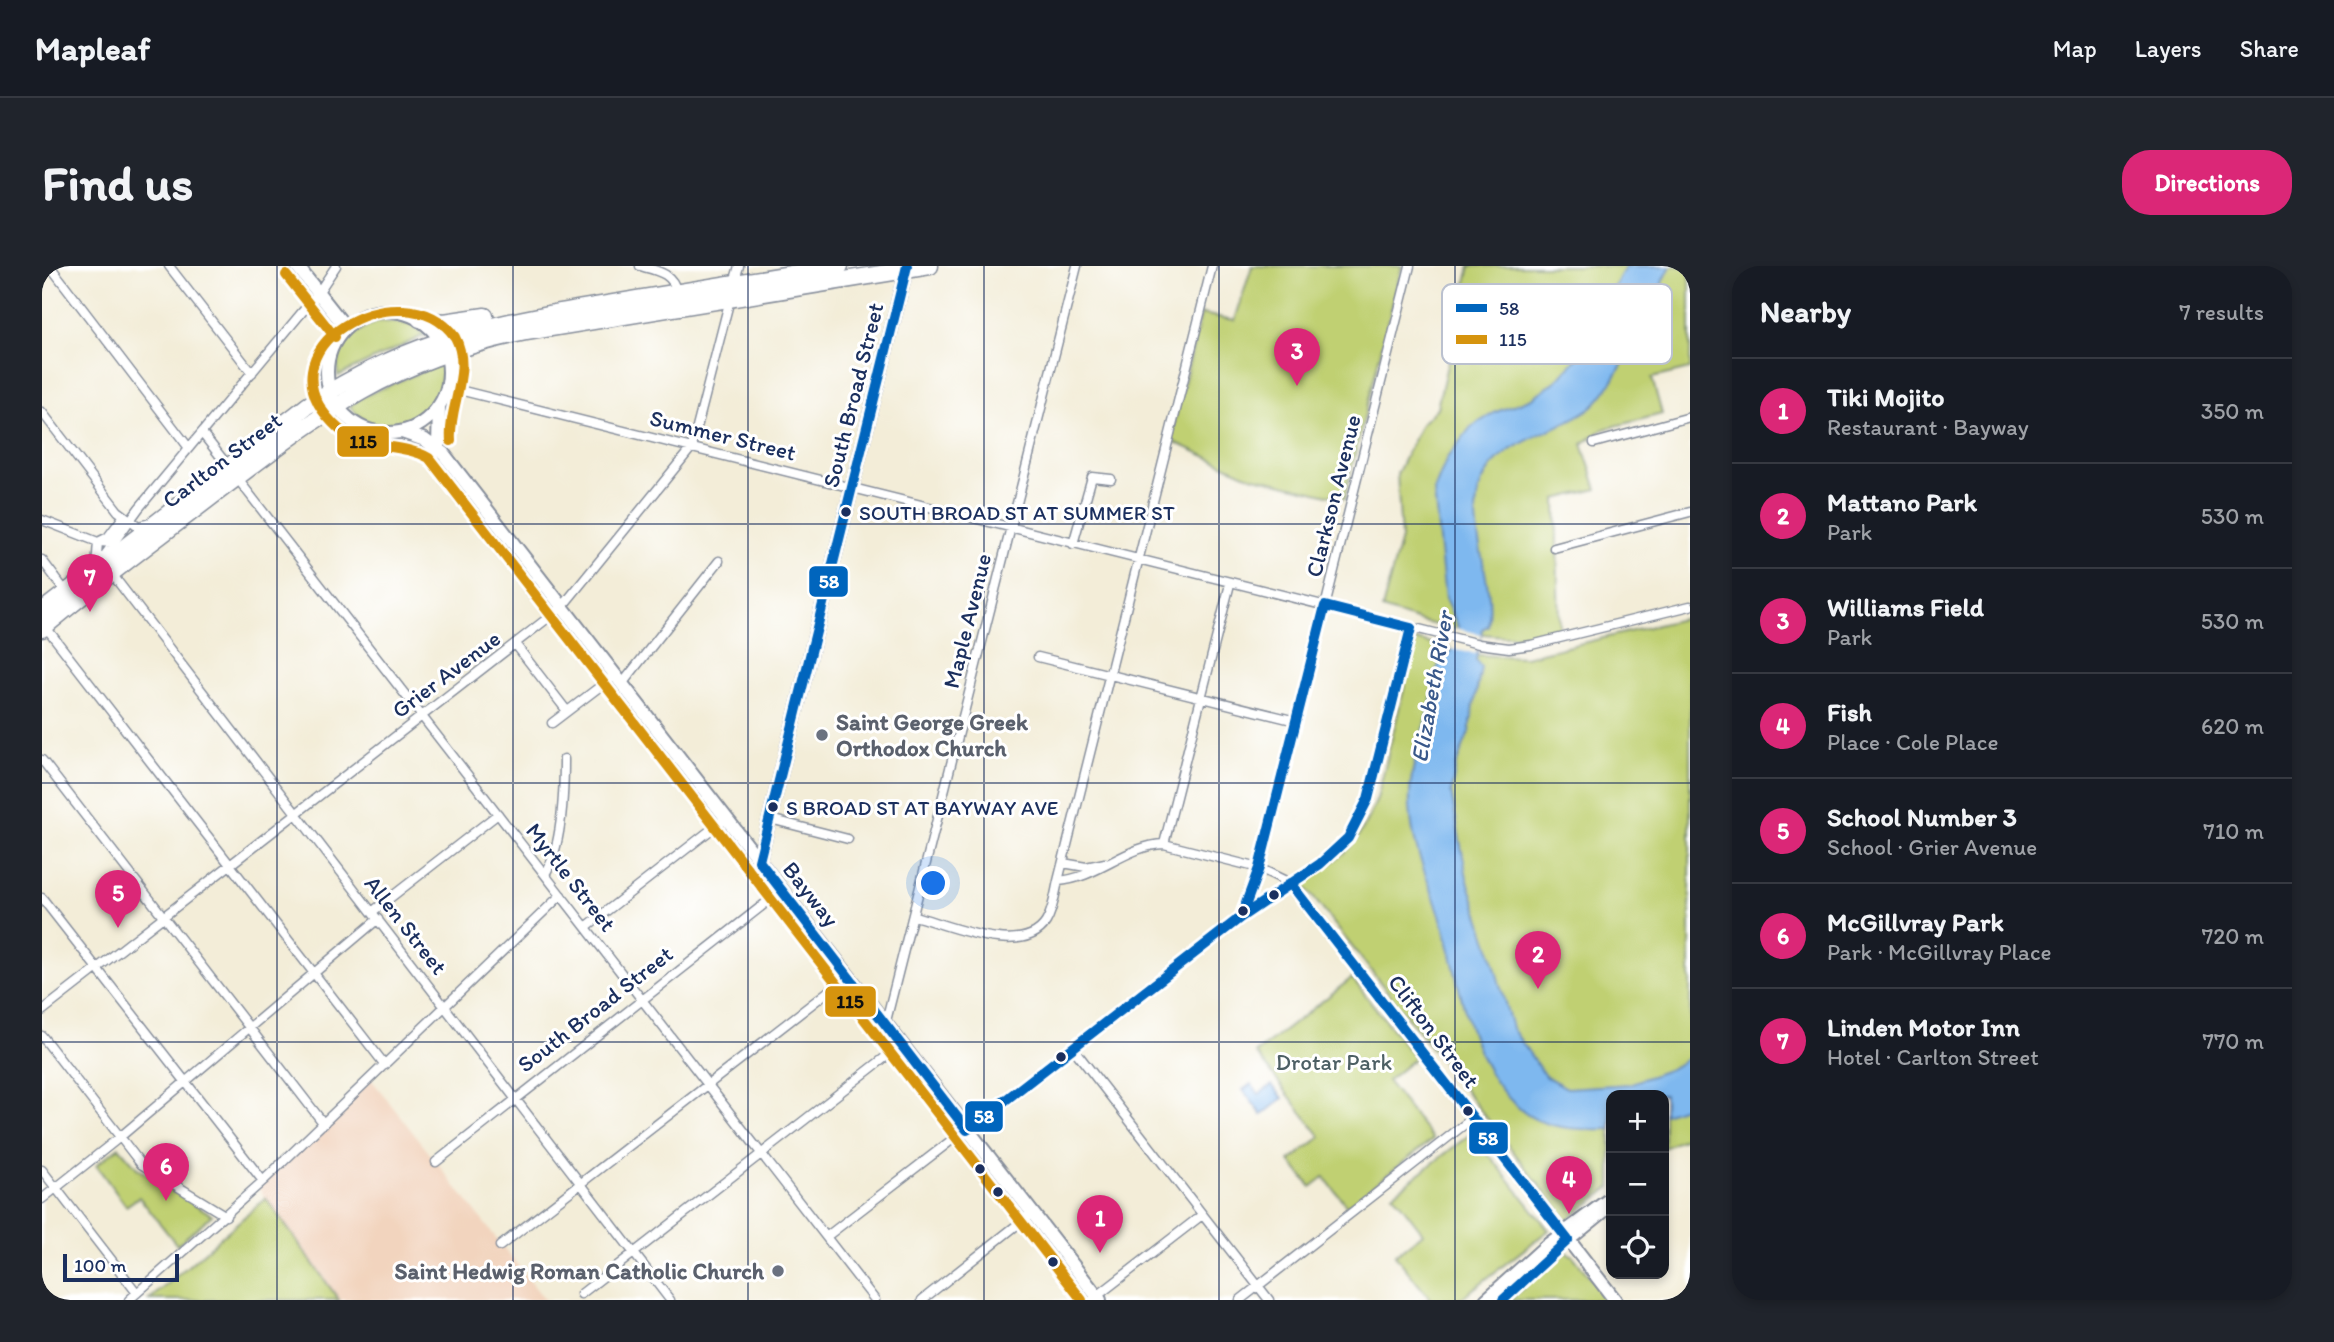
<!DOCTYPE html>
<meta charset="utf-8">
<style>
body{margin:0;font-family:Itim,sans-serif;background:#20242c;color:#f1f3f6}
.controls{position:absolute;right:21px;bottom:21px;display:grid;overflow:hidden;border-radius:14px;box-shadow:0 4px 10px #0003}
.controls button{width:63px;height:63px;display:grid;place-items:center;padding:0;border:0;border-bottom:2px solid #363941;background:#171b24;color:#f1f3f6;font:35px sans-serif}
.scale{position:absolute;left:21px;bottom:18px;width:116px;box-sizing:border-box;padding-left:7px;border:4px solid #1b2f5e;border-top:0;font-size:19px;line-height:24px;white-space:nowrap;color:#1b2f5e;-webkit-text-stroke:5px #fff;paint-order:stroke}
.you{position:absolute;left:892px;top:618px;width:24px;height:24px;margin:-18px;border:5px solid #fff;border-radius:50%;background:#1a73e8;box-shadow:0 0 0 10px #1a73e833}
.badge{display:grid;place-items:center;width:46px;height:46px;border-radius:50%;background:#db2777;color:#fff;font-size:23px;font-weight:700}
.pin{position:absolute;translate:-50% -58px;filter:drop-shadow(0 2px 4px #0008)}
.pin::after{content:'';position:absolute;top:37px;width:24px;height:21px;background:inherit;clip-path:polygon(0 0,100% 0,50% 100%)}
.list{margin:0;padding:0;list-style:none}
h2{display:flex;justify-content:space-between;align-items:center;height:91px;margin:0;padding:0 28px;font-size:30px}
h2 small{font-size:23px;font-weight:400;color:#9ea1a6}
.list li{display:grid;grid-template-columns:46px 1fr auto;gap:21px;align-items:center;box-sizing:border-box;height:105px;padding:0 28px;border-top:2px solid #363941}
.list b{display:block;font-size:26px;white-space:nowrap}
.list p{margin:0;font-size:23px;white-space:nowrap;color:#9ea1a6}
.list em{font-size:23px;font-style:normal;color:#9ea1a6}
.icon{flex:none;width:38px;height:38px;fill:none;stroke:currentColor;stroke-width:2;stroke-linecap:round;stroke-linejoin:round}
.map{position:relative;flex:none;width:1648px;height:1034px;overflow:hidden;border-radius:28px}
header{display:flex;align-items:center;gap:42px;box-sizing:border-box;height:98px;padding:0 35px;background:#171b24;border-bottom:2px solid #363941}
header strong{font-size:33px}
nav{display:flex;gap:38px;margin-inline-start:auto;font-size:24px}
.intro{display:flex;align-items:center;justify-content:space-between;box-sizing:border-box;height:168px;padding:0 42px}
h1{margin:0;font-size:49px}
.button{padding:18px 32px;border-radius:28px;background:#db2777;color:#fff;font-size:24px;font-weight:700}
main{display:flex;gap:42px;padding:0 42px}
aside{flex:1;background:#171b24;border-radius:28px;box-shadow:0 4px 10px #0003}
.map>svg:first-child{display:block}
</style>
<header>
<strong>Mapleaf</strong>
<nav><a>Map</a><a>Layers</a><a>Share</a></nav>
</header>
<div class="intro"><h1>Find us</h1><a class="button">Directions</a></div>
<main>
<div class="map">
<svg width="1648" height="1034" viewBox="0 0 1648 1034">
<rect width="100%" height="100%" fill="#fff"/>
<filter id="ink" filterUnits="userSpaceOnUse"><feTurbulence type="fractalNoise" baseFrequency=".0143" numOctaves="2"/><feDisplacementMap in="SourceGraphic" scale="14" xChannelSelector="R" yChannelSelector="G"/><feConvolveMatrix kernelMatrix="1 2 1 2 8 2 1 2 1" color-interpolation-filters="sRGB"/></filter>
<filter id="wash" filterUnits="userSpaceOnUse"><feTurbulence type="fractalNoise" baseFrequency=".00686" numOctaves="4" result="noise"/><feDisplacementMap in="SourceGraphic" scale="28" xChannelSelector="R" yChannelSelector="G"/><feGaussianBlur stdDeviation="1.57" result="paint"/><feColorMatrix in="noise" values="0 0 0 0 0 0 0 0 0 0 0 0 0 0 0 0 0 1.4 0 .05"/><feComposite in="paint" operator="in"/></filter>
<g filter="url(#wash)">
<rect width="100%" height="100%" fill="#f3edd8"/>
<path fill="#f2d4be" d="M329 813 503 1034H297L216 921Z"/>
<path fill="#c0d072" stroke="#6e8068" stroke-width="2" d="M1210 0H1360L1302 233 1205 209 1128 174 1159 48 1193 54Z
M1428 0H1648V103L1610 112 1620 148 1562 163 1540 178 1555 223 1514 233 1517 362C1499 366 1481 371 1463 370 1423 368 1378 356 1340 343L1359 273 1355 208 1379 158 1395 142Z
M339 55 367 58 383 69 296 110C291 83 315 62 339 55Z
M399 97C407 148 340 186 308 140L320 131Z
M1648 351V870L1622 882V829H1569V921L1525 954 1260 617C1303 588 1315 582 1335 533L1374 374 1435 389 1483 391Z
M1310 712 1373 792 1345 815 1391 873 1305 940 1282 911 1269 921 1248 895 1279 871 1214 787Z
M1430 867 1507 964 1417 1034H1389L1353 989 1381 967 1351 928Z
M77 881 96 903 170 949 135 979 97 931 84 940 54 899Z
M224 932 297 1034H107Z
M1523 985 1531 990 1562 1029V1034H1467Z"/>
<path fill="#7eb8ef" stroke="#4c74a6" stroke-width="2" d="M1584 0H1629C1611 34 1575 123 1547 143 1514 167 1456 175 1439 218 1422 263 1455 314 1446 360L1440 363 1434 394 1439 402 1427 466 1414 499 1409 526 1425 612 1445 672 1470 762 1503 810 1525 822 1587 818 1628 803 1648 791V839L1622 848V829H1569V863C1540 864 1501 864 1478 843 1421 794 1420 715 1398 649 1385 608 1371 586 1368 541 1366 507 1379 475 1388 442 1393 421 1389 399 1409 386L1416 360 1403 333 1392 225 1405 192 1429 161 1454 146 1490 132 1515 114 1544 83 1550 62Z
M1209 818 1217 828 1230 819 1241 832 1220 849 1201 824Z"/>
<path fill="#f3edd8" d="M1413 362 1439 368 1434 388 1409 383Z"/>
</g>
<g filter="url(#ink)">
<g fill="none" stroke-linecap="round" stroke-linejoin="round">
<defs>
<path id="street" d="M8 0 147 182
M127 0 210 107
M598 0C616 5 631 7 635 27
M692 17 697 0
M405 121 1437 378 1467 382 1489 379 1648 340
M0 146 76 245 96 260 105 258
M160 167 186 200
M1552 177 1648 151
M195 212 833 1034
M0 254 56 276 73 277
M58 275 66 271 81 251
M1031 278 1050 211 1069 213
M1512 282 1648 246
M62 290 97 242 276 27 294 0
M0 294 24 326
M54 301 56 276
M70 308 628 1034
M3 360 343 799
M474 379 525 445
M996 391 1254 455
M580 418 677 295
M510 457 573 409
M0 494 282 858
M728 553 806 573
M1122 578 1188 318
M1021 597 1044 601 1063 597
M503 608C520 582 522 524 522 493
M1016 615C1054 613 1085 579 1122 578L1217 602 1248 617 1521 966
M0 632 221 915
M330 646 456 548
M872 650C904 658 981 693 1004 656 1011 645 1013 628 1016 615L1170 0
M1200 651 1228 561 1368 0
M544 661 684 552
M0 745 520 341 650 181 688 33
M843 759 1035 0
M0 770 99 898 184 950
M1031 782 1227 1034
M394 896 739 625
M0 904 95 1027
M0 933 78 871 336 653
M784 971 1199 651 1296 584 1313 562 1326 533 1369 362
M458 980 806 710
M539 1028 859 779
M87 1034 221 915 519 629
M880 1034 990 947
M1050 1034 1160 949
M1198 1034 1432 851"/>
<path id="secondary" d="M255 0 304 62
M285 106a61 61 0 1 1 122 0a61 61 0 1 1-122 0Z
M360 166 383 174 401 187 1058 1034
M396 181 397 140
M717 595 865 0
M1522 968 1573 1034
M1444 1034 1504 980 1569 932
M1461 1034 1503 993 1569 939"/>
<path id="highway" d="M378 53 402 56 443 50
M0 345 265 140C372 69 466 54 589 34 659 23 728 11 798 0
M0 363C54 317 112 275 168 232 277 149 345 94 484 66L888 0"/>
</defs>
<use href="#street" stroke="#878e9b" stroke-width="11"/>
<use href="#secondary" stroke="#878e9b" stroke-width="16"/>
<use href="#highway" stroke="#878e9b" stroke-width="19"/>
<use href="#street" stroke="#fff" stroke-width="8"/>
<use href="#secondary" stroke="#fff" stroke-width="12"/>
<use href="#highway" stroke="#fff" stroke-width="16"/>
<defs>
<path id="bus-1" d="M865 0 717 595 925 864 1199 651
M1283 340 1369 362 1326 533 1306 572 1278 598 1199 651 1217 602Z
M1248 617 1526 974 1461 1034"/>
<path id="bus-2" d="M244 9 293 71
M409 175C406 140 431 105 413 71 362 0 207 82 297 163 321 185 359 176 387 192L1040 1034"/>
</defs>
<use href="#bus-1" stroke="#fff" stroke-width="16"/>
<use href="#bus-2" stroke="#fff" stroke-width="16"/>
<use href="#bus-1" stroke="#0065bd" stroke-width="10"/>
<use href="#bus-2" stroke="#d6940e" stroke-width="10"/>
</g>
</g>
<path fill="none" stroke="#1b2f5e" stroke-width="2" stroke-opacity="0.55" d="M235 0V1034M471 0V1034M706 0V1034M942 0V1034M1177 0V1034M1413 0V1034M0 258H1648M0 517H1648M0 776H1648"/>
<g fill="#1b2f5e" stroke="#fff" stroke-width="2.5">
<circle cx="804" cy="246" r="6"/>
<circle cx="731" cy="541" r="6"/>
<circle cx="1232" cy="629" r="6"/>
<circle cx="1201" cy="645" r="6"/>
<circle cx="1019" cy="791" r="6"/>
<circle cx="1426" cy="845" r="6"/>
<circle cx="938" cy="903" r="6"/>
<circle cx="956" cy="926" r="6"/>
<circle cx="1011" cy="996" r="6"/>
</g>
<g fill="#6b7280" stroke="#fff" stroke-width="2.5">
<circle cx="780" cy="469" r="7"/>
<circle cx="736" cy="1005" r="7"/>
</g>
<g text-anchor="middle" stroke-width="6" stroke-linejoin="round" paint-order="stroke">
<g font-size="21" fill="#1b2f5e" stroke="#fff" text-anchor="start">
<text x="817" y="254">SOUTH BROAD ST AT SUMMER ST</text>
<text x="744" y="549">S BROAD ST AT BAYWAY AVE</text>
</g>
<g font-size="23" fill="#1b2f5e" stroke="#fff">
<text transform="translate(811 129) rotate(-76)" y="8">South Broad Street</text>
<text transform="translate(681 169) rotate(14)" y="8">Summer Street</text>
<text transform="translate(180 194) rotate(-37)" y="8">Carlton Street</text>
<text transform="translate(1291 230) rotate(-76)" y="8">Clarkson Avenue</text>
<text transform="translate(925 355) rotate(-76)" y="8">Maple Avenue</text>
<text transform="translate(404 408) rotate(-37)" y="8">Grier Avenue</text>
<text transform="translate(529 611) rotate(52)" y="8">Myrtle Street</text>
<text transform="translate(769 628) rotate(52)" y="8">Bayway</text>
<text transform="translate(364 659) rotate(52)" y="8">Allen Street</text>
<text transform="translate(553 743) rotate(-38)" y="8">South Broad Street</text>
<text transform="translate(1392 765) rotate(53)" y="8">Clifton Street</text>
</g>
<g font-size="23" font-weight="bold" fill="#5b616d" stroke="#fff" text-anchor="start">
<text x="794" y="464">Saint George Greek<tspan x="794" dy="26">Orthodox Church</tspan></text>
<text x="722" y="1013" text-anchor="end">Saint Hedwig Roman Catholic Church</text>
</g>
<g font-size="23" fill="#4d5f64" stroke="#fff">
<text x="1292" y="804">Drotar Park</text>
</g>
<g font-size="24" font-style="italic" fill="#39588a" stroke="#fff">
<text transform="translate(1390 421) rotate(-80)" y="8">Elizabeth River</text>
</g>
</g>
<rect x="1400" y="18" width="230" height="80" rx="10" fill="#fff" stroke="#bbc1cf" stroke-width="2"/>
<rect x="1414" y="38" width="31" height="8" fill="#0065bd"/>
<rect x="1414" y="69" width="31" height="9" fill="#d6940e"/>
<g font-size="19" fill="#1b2f5e">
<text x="1457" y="49">58</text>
<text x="1457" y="80">115</text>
</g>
<g stroke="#fff" stroke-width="2.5">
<rect x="294" y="159" width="54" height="33" rx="7" fill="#d6940e"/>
<rect x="766" y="299" width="41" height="33" rx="7" fill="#0065bd"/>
<rect x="782" y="719" width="53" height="33" rx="7" fill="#d6940e"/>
<rect x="922" y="834" width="40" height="33" rx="7" fill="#0065bd"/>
<rect x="1426" y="855" width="41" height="34" rx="7" fill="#0065bd"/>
</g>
<g font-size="19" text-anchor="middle" font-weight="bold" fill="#fff">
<text x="787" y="322">58</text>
<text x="942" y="857">58</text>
<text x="1446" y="879">58</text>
</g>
<g font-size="19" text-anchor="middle" font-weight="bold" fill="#111">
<text x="321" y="182">115</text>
<text x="808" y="742">115</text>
</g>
</svg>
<div class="controls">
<button>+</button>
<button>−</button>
<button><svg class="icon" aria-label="locate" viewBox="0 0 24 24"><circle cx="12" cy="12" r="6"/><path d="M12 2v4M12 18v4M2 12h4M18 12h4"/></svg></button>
</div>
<div class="scale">100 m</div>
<div class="you"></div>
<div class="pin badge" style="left:1058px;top:987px">1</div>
<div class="pin badge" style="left:1496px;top:723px">2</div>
<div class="pin badge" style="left:1255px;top:120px">3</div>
<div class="pin badge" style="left:1527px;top:948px">4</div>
<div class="pin badge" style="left:76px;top:662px">5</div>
<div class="pin badge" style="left:124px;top:935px">6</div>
<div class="pin badge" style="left:48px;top:346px">7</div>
</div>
<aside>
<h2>Nearby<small>7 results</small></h2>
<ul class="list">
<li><span class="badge">1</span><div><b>Tiki Mojito</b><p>Restaurant · Bayway</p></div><em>350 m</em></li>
<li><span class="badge">2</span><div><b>Mattano Park</b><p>Park</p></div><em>530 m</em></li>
<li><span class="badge">3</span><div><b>Williams Field</b><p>Park</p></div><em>530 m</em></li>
<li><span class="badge">4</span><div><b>Fish</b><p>Place · Cole Place</p></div><em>620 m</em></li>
<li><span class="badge">5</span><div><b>School Number 3</b><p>School · Grier Avenue</p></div><em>710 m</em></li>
<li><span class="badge">6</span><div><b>McGillvray Park</b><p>Park · McGillvray Place</p></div><em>720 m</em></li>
<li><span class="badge">7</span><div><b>Linden Motor Inn</b><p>Hotel · Carlton Street</p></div><em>770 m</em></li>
</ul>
</aside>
</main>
